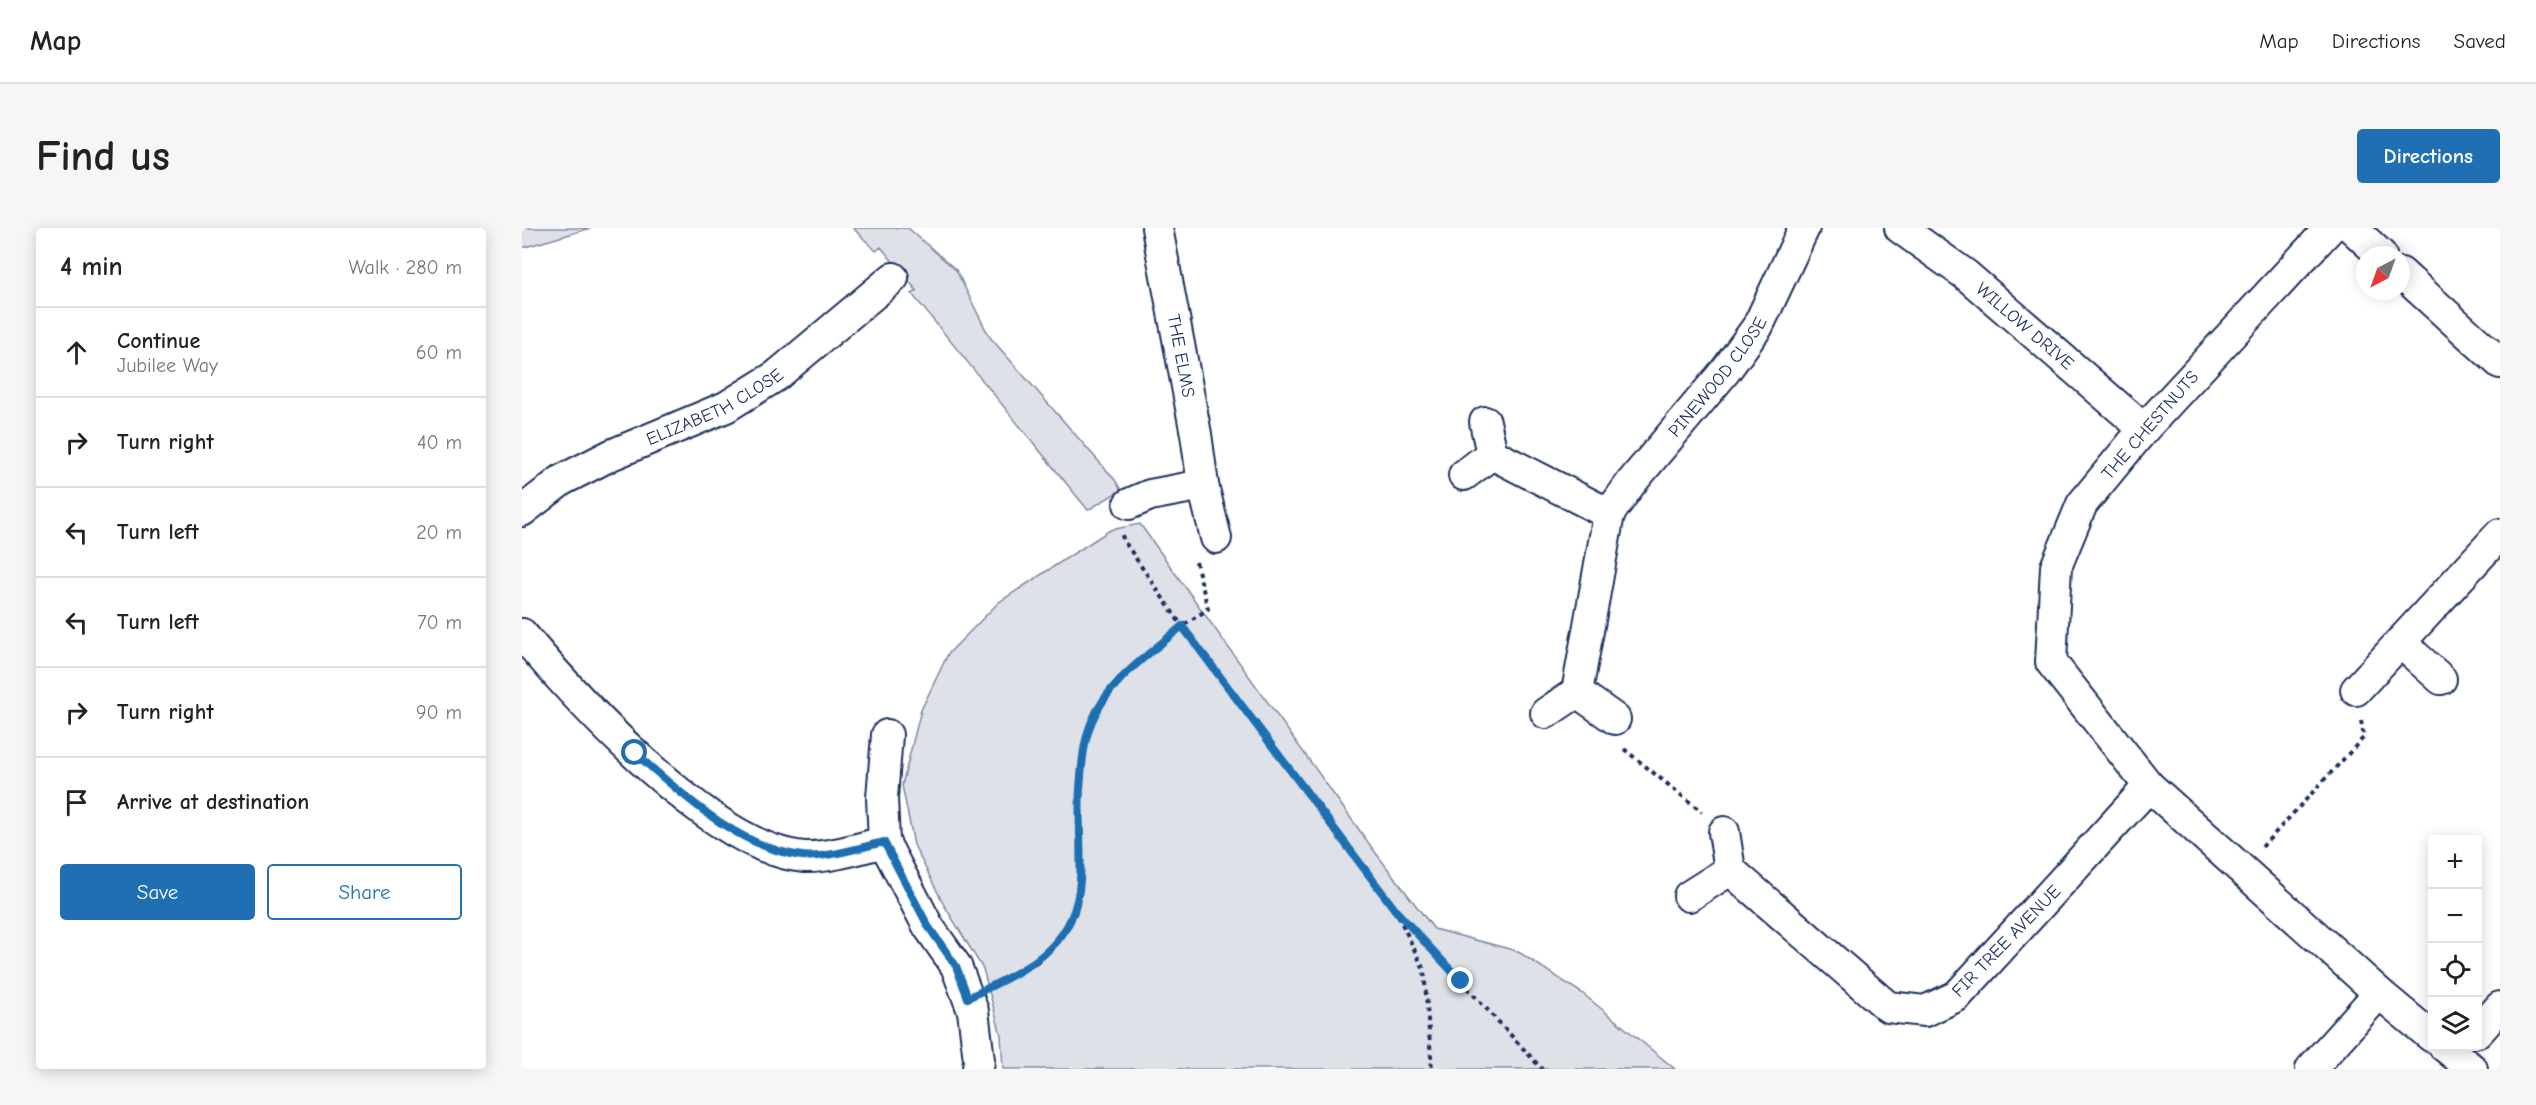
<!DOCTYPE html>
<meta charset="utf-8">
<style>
body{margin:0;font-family:"Comic Neue",sans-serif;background:#f6f6f6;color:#222}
.controls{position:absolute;right:18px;bottom:18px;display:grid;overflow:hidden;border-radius:6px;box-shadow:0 3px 15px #0003}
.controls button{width:54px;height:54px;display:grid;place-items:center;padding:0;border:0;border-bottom:2px solid #e0e0e0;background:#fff;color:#222;font:30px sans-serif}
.compass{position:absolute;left:1834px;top:18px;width:54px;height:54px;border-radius:50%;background:#fff;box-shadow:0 3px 15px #0003;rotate:221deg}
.stop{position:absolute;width:18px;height:18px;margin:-14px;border:4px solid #1f6fb2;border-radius:50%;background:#fff}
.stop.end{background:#1f6fb2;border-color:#fff;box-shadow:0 2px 6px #0008}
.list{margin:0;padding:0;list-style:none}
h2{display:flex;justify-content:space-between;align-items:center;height:78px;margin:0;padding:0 24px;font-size:26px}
h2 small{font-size:20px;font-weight:400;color:#767676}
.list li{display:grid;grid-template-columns:39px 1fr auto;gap:18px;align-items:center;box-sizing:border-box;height:90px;padding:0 24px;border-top:2px solid #e0e0e0}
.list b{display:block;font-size:22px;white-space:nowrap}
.list p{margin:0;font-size:20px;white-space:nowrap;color:#767676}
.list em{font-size:20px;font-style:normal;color:#767676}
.actions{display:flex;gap:12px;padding:18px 24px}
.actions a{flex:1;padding:14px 0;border:2px solid #1f6fb2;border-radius:6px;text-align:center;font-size:21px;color:#1f6fb2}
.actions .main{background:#1f6fb2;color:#fff}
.icon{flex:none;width:33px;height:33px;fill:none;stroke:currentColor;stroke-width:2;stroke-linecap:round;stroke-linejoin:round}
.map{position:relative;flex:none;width:1978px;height:841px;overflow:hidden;border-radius:6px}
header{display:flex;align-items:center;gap:36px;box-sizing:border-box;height:84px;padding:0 30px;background:#fff;border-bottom:2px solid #e0e0e0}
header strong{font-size:28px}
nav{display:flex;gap:33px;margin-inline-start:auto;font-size:21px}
.intro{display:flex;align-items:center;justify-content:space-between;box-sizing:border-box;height:144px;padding:0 36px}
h1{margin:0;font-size:42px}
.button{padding:15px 27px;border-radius:6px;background:#1f6fb2;color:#fff;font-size:21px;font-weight:700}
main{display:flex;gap:36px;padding:0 36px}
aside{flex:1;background:#fff;border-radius:6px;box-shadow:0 3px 15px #0003}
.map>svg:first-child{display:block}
</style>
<header>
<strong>Map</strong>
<nav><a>Map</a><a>Directions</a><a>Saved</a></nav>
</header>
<div class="intro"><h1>Find us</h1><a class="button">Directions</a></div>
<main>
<aside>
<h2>4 min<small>Walk · 280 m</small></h2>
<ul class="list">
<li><svg class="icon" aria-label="ahead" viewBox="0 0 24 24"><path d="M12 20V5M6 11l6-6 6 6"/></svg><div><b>Continue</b><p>Jubilee Way</p></div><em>60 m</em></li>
<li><svg class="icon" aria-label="right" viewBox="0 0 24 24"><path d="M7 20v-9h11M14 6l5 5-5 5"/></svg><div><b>Turn right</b></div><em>40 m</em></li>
<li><svg class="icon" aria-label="left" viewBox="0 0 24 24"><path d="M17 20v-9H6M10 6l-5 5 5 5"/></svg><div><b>Turn left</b></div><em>20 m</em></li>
<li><svg class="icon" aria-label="left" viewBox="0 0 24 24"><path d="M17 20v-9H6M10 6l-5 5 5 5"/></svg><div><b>Turn left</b></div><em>70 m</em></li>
<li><svg class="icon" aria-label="right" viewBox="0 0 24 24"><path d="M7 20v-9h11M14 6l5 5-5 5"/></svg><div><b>Turn right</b></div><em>90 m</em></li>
<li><svg class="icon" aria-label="arrive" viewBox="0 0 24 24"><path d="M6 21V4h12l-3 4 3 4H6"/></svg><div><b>Arrive at destination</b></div></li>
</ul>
<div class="actions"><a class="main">Save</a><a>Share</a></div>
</aside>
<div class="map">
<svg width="1978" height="841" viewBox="0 0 1978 841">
<rect width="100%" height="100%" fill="#fff"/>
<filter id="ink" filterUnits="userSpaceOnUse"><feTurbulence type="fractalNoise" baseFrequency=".0167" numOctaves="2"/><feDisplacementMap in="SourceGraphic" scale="12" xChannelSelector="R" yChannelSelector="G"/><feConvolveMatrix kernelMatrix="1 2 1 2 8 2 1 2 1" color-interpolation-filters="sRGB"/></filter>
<g filter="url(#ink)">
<path fill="#dee1e7" stroke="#7c88a2" stroke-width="1.5" d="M0 0H69L0 20Z
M331 0H386L434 42 467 108 593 252 599 262 566 282 390 66 395 63 359 19 354 23Z
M618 296 853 624 912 701 995 723 1060 765 1153 841H481L479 807 461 741 422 677 392 617 380 557 399 482 426 426 477 374 588 302Z"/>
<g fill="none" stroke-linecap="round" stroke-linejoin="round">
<defs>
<g id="street">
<path id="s1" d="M635 0 674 206 681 257 694 310"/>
<path id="s2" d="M1378 0 1444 47 1622 201"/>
<path d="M1808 0 1622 201 1560 276 1534 339 1529 434 1627 558 1857 765 1910 809"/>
<path d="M1830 0 1859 27"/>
<path d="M1879 45 1978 135"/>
<path d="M970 226 1087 286"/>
<path d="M942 247 970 226 963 194"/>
<path d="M607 276 628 267 681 257"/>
<path id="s3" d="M0 283 40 252 89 227 204 179 254 148 371 50"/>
<path d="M0 406C56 473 192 622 282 629 306 630 338 620 362 614"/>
<path d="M1878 414 1919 451"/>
<path d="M1834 462 1978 306"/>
<path id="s4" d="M1055 464 1087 286 1109 255 1204 142 1236 98 1282 0"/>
<path d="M1024 485 1055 464 1093 491"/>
<path d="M365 507 360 570 362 614 406 698 434 738 451 783 457 832 456 841"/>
<path d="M1208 642 1366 779 1403 783 1435 768 1627 558"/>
<path d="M1167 668 1208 642 1202 604"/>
<path d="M1956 804 1978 779"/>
<path d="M1922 818 1950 841"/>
<path d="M1789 841 1857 765"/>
</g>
</defs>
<use href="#street" stroke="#1b2f5e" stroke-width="34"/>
<path stroke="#1b2f5e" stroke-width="4" stroke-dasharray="4.5 4.5" stroke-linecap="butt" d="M674 334 686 381 660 398 874 683 902 742 910 841
M1102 521 1180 584
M1740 619 1842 509 1839 493
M878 687 1020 841
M474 756 519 731 539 710 553 685 558 652V567L561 528 570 491 596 452 660 398 604 316 599 306"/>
<use href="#street" stroke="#fff" stroke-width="30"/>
</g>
</g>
<g fill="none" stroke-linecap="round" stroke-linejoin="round" filter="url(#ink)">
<path stroke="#1f6fb2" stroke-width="8" d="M113 525C160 566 216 620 280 628 302 631 340 619 362 614L406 698 434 738 446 770C501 742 554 722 558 652 560 621 556 591 558 560 560 537 561 514 570 493 587 452 628 426 660 398L874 683 939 753"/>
</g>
<g text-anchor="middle" stroke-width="4.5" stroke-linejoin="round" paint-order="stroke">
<g font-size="18" fill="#1b2f5e" stroke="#fff">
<text dy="6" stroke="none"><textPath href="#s2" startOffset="159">WILLOW DRIVE</textPath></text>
<text dy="6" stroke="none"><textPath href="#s1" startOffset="130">THE ELMS</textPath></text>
<text dy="6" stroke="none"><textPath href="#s4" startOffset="356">PINEWOOD CLOSE</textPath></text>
<text dy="6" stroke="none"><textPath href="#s3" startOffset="220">ELIZABETH CLOSE</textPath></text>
<text transform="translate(1628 197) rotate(-49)" y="6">THE CHESTNUTS</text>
<text transform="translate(1484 713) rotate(-46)" y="6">FIR TREE AVENUE</text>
</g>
</g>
</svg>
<div class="controls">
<button>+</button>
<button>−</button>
<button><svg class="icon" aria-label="locate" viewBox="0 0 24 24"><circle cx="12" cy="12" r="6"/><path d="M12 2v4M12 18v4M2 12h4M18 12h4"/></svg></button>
<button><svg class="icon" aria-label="layers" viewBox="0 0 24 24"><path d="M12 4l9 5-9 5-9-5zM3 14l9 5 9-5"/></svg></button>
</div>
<svg class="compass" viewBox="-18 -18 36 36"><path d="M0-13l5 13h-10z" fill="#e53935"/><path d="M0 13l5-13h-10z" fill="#767676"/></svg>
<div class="stop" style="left:113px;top:525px"></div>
<div class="stop end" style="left:939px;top:753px"></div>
</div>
</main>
